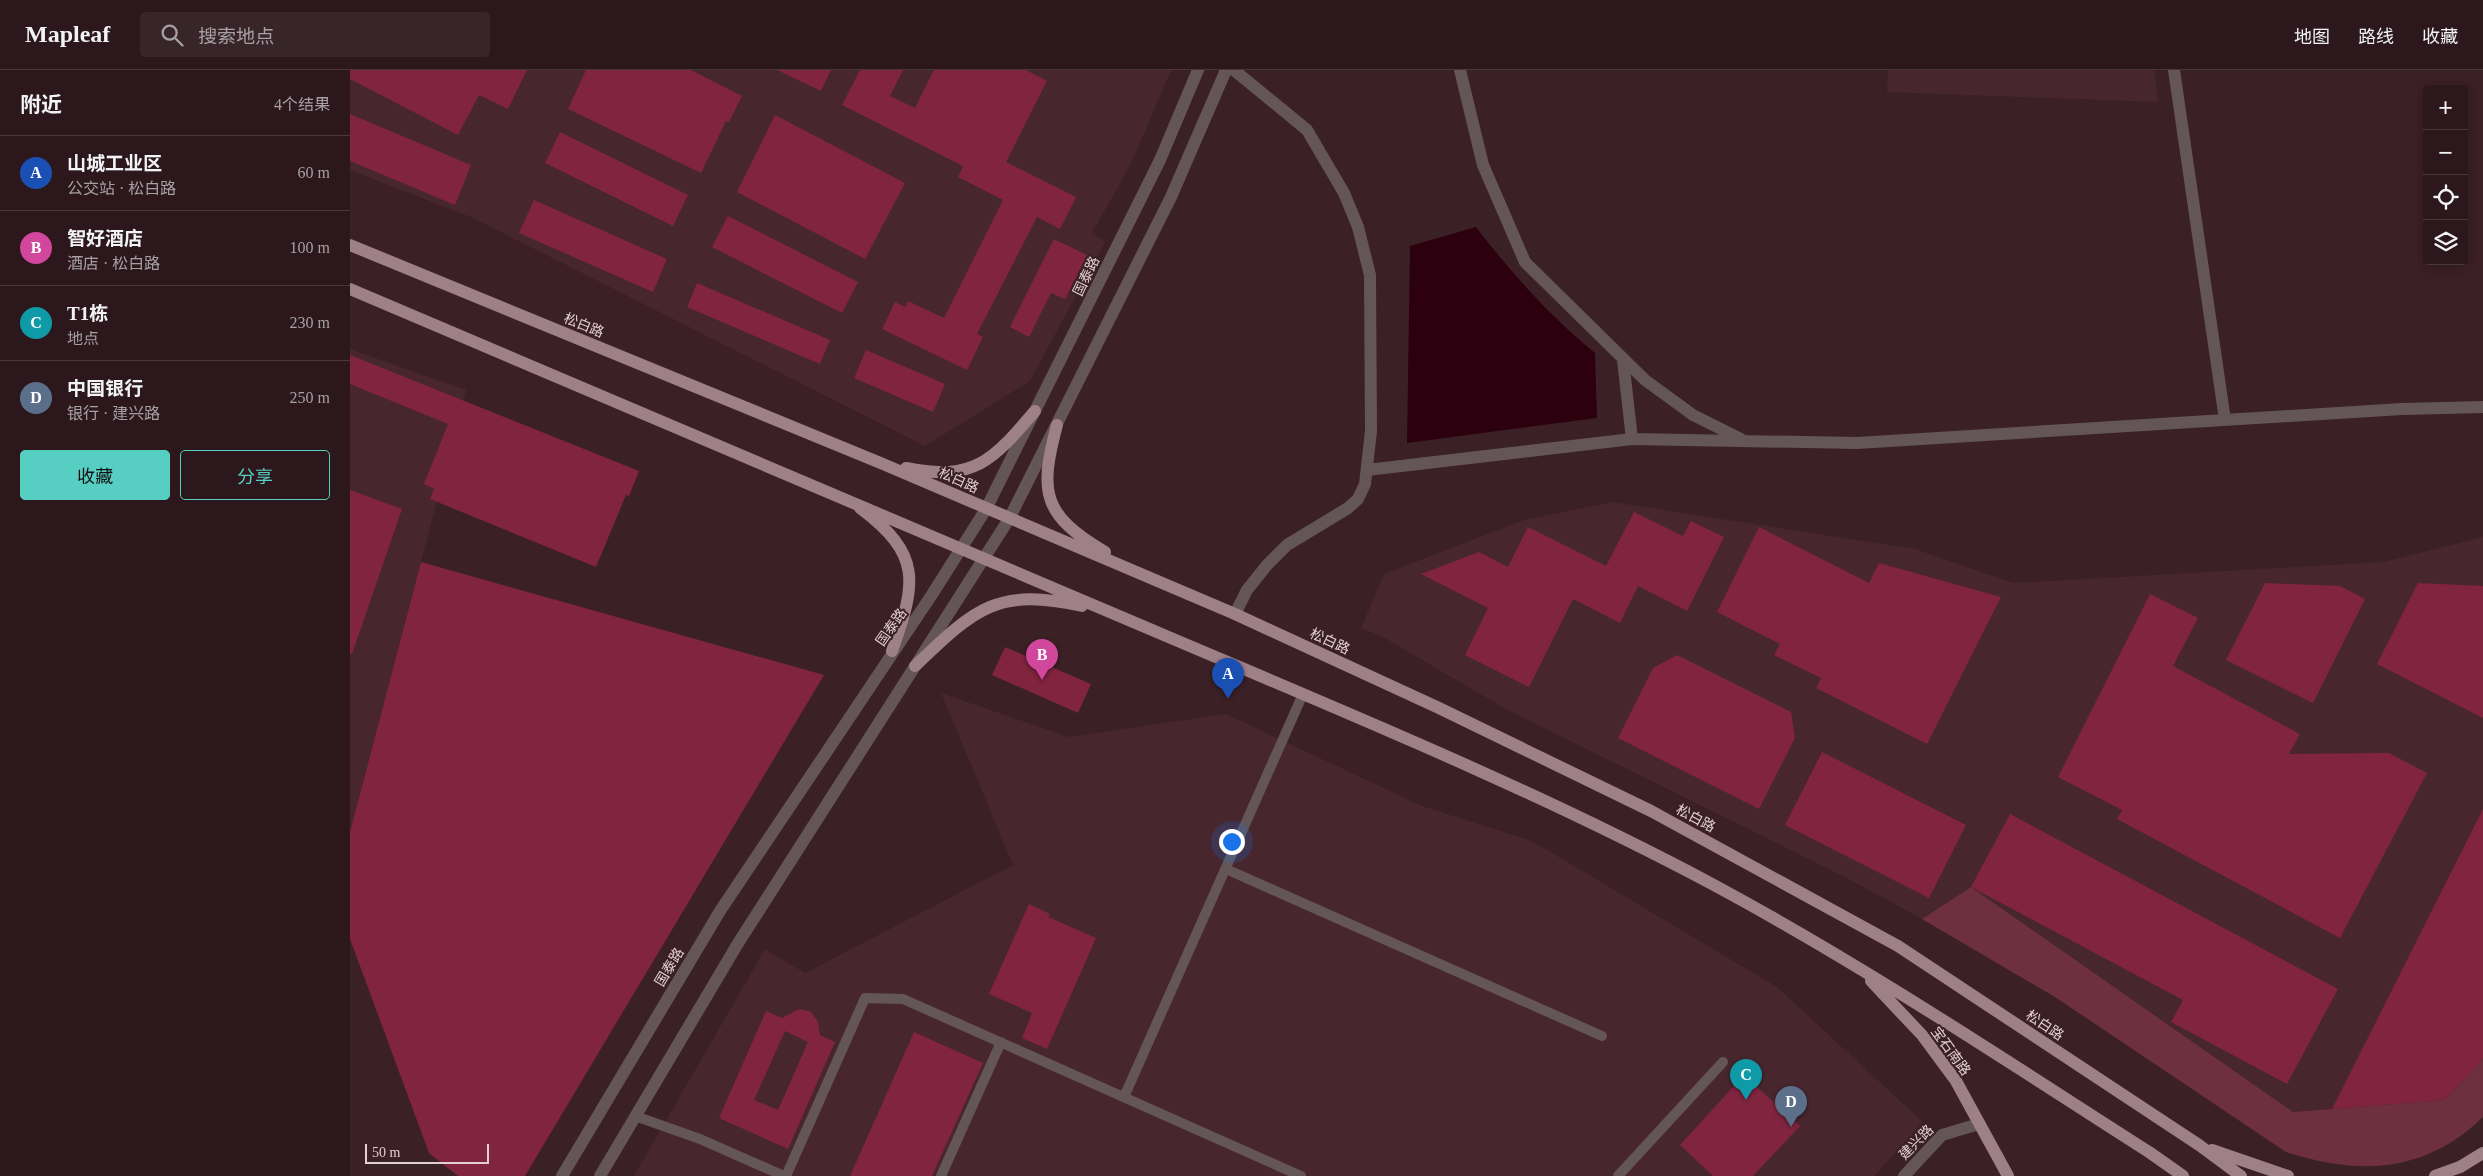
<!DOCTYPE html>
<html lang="zh">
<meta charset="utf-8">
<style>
body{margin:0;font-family:"Times New Roman","Noto Sans SC",serif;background:#382529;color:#f1f3f6}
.controls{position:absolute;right:15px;top:15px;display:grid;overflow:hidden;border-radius:5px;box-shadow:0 2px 12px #0003}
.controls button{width:45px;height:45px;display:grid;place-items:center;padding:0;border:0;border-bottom:1px solid #48373b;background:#2c181c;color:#f1f3f6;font:25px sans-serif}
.scale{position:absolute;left:15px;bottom:12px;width:124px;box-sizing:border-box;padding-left:5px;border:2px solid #e1cfd2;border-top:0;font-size:14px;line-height:18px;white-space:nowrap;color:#e1cfd2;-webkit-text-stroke:4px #3b2025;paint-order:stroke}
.you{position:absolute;left:881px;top:771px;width:18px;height:18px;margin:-12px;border:4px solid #fff;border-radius:50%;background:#1a73e8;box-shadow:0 0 0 8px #1a73e833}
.badge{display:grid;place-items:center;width:32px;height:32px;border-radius:50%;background:#56cec2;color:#fff;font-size:16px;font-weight:700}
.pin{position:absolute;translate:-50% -41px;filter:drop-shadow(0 1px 2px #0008)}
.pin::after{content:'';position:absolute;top:26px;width:18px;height:15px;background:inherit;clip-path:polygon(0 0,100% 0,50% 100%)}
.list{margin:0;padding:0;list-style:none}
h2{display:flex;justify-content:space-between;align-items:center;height:65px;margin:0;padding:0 20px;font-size:21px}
h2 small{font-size:16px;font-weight:400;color:#a6a0a3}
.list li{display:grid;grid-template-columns:32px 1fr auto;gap:15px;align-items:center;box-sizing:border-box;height:75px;padding:0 20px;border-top:1px solid #48373b}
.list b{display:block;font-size:19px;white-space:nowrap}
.list p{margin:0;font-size:16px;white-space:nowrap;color:#a6a0a3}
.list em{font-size:16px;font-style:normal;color:#a6a0a3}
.actions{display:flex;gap:10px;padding:15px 20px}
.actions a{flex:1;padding:11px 0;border:1px solid #56cec2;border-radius:5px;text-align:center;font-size:18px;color:#56cec2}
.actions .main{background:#56cec2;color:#111}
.icon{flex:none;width:28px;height:28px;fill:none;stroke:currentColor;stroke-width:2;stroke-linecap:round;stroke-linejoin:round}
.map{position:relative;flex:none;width:2133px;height:1106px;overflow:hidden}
header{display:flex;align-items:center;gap:30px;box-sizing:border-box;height:70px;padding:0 25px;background:#2c181c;border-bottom:1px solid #48373b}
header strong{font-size:24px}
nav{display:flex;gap:28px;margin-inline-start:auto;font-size:18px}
.search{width:350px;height:45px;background:#382529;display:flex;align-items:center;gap:12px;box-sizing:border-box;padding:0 18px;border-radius:5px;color:#a6a0a3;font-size:19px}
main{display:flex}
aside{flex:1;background:#2c181c}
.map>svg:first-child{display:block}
</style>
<header>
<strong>Mapleaf</strong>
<div class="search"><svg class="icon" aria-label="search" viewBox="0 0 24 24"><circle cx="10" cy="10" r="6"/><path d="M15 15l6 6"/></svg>搜索地点</div>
<nav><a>地图</a><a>路线</a><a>收藏</a></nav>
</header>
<main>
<aside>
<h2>附近<small>4个结果</small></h2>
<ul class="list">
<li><span class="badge" style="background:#1a4fb4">A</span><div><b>山城工业区</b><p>公交站 · 松白路</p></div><em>60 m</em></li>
<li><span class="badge" style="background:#d1479c">B</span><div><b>智好酒店</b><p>酒店 · 松白路</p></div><em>100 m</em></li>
<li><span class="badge" style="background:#0f9aa8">C</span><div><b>T1栋</b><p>地点</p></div><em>230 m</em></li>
<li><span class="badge" style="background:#5c6f8a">D</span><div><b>中国银行</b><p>银行 · 建兴路</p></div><em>250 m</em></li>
</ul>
<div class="actions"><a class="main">收藏</a><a>分享</a></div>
</aside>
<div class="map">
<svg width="2133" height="1106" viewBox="0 0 2133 1106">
<rect width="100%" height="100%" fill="#3b2025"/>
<path fill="#48262e" d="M0 0H821L781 94 742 163 755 172 680 311 575 376 123 148 0 100Z
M1538 0H1804L1808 32 1537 22Z
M0 279 116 320 0 762Z
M1262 432 1565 479 1663 513 2033 492 2133 467V989L2094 1030 1943 1042 1621 817 1572 849 1493 806 1154 638 1033 567 1011 558 1034 504 1174 450Z
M591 623 719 667 876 644 1072 736 1182 771 1427 917 1573 1052 1524 1106H284L415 879 455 903 663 795Z"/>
<path fill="#6e303f" d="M1621 817 1943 1042 2094 1030 2133 989V1047C2075 1103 2010 1106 1936 1082L1705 927 1572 849Z"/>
<path fill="#2d000f" d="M1126 157C1162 204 1200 246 1245 283L1247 348 1057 373 1060 176Z"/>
<path fill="#80243f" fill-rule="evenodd" d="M0 0H177L158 39 129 25 108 65 0 9Z
M236 0H341L392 26 379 52 376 51 351 103 218 39Z
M427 0H481L471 21Z
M510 0H553L540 26 565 38 584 0H676L697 11 656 92 726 127 710 159 687 147 627 264 633 267 617 300 532 259 545 232 555 237 558 231 594 248 653 130 608 107 613 96 492 35Z
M0 44 121 95 105 135 0 91Z
M425 45 555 113 515 189 387 122Z
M210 62 338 125 323 156 195 93Z
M184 130 317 189 303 222 169 163Z
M378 146 508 212 492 243 362 177Z
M704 169 737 185 715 229 701 223 679 267 660 257Z
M347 213 480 270 470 294 337 237Z
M516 280 595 314 583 342 504 308Z
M0 285 289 401 279 426 276 425 246 497 80 429 84 419 74 414 98 354 0 314Z
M0 420 52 439 2 584 0 583Z
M1284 442 1333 466 1341 451 1374 467 1337 541 1288 516 1270 553 1223 529 1179 617 1115 585 1138 538 1071 504 1129 482 1158 497 1178 457 1256 496Z
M1409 457 1519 513 1529 493 1651 527 1577 674 1466 618 1471 608 1424 585 1430 574 1367 542Z
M71 492 474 605 175 1106H108L79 1083 0 869V762Z
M1915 513 1990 516 2015 529 1963 633 1876 590Z
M2068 513 2133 516V648L2027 594Z
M1800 524 1848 548 1823 596 1950 664 1939 684 2039 683 2077 703 1990 868 1767 749 1772 740 1708 707Z
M655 577 741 614 728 643 642 605Z
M1327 585 1441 642 1445 668 1409 739 1268 668 1303 598Z
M1472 682 1616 755 1579 828 1435 755Z
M2133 739V989L2094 1030 1982 1039Z
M1660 744 1988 919 1937 1014 1821 952 1833 930 1621 817Z
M679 834 700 844 698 847 746 868 697 979 672 968 682 943 639 924Z
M449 939 461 942 468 952 470 965 485 972 438 1079 369 1048 416 941 432 948ZM435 961 458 972 428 1040 404 1030Z
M564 962 633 993 582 1106H500Z
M1394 1005 1450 1056 1403 1106H1363L1330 1075Z"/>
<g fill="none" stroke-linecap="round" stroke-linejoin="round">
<path stroke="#645658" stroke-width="10" d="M876 799 1252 966
M774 1027 953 624
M285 1046 350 1069 434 1106
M436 1106 515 928 553 929 951 1106
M591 1106 651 972
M1268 1106 1373 992"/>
<path stroke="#645658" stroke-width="12" d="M884 0 957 60 994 123 1008 157 1020 205 1021 361 1015 414 1008 429 998 438 937 475 917 495 897 520 885 544
M1110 0 1133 95 1175 192 1295 310 1343 345 1391 369
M1824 0 1875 350
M1273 290 1282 369
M1017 400 1282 369 1507 373 2052 339 2133 337
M1554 1106 1592 1065 1629 1054"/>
<path stroke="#645658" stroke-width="12" d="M212 1106 370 841 583 523 636 439 810 90 848 0
M250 1106 387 875 659 449 821 127 876 0"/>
<path stroke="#9e8186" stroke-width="12" d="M0 175 533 394 885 544 1089 638 1301 741 1548 876 1849 1075 1891 1106
M0 219C266 330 531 443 795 557 985 638 1180 717 1362 814 1513 895 1655 990 1799 1082L1833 1106
M707 355C689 422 692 445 755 482
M556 398C625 412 643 390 685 341
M510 438C573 485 566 513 542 581
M565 596C625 539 646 517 732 536
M1521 911 1572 965 1606 1011 1658 1106
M1862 1080 1938 1106
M2085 1106 2110 1097 2133 1083"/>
</g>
<g text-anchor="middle" stroke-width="4" stroke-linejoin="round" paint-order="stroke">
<g font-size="14" fill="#e1cfd2" stroke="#3b2025">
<text transform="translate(736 206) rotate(-64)" y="5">国泰路</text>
<text transform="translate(234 255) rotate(22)" y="5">松白路</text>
<text transform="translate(609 410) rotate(24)" y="5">松白路</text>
<text transform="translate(541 557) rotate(-55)" y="5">国泰路</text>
<text transform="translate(980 571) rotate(25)" y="5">松白路</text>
<text transform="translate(1346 748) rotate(28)" y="5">松白路</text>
<text transform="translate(319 897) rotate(-59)" y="5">国泰路</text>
<text transform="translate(1695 955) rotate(34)" y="5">松白路</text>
<text transform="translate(1601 981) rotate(54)" y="5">宝石南路</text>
<text transform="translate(1566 1072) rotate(-45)" y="5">建兴路</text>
</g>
</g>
</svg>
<div class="controls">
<button>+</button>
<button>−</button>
<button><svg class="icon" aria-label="locate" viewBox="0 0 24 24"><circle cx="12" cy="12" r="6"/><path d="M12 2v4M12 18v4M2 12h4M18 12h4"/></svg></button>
<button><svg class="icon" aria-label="layers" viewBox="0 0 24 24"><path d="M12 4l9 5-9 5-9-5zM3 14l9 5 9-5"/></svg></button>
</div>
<div class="scale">50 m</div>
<div class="you"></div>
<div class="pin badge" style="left:878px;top:629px;background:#1a4fb4">A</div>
<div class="pin badge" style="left:692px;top:610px;background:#d1479c">B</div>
<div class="pin badge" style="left:1396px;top:1030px;background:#0f9aa8">C</div>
<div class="pin badge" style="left:1441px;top:1057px;background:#5c6f8a">D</div>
</div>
</main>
